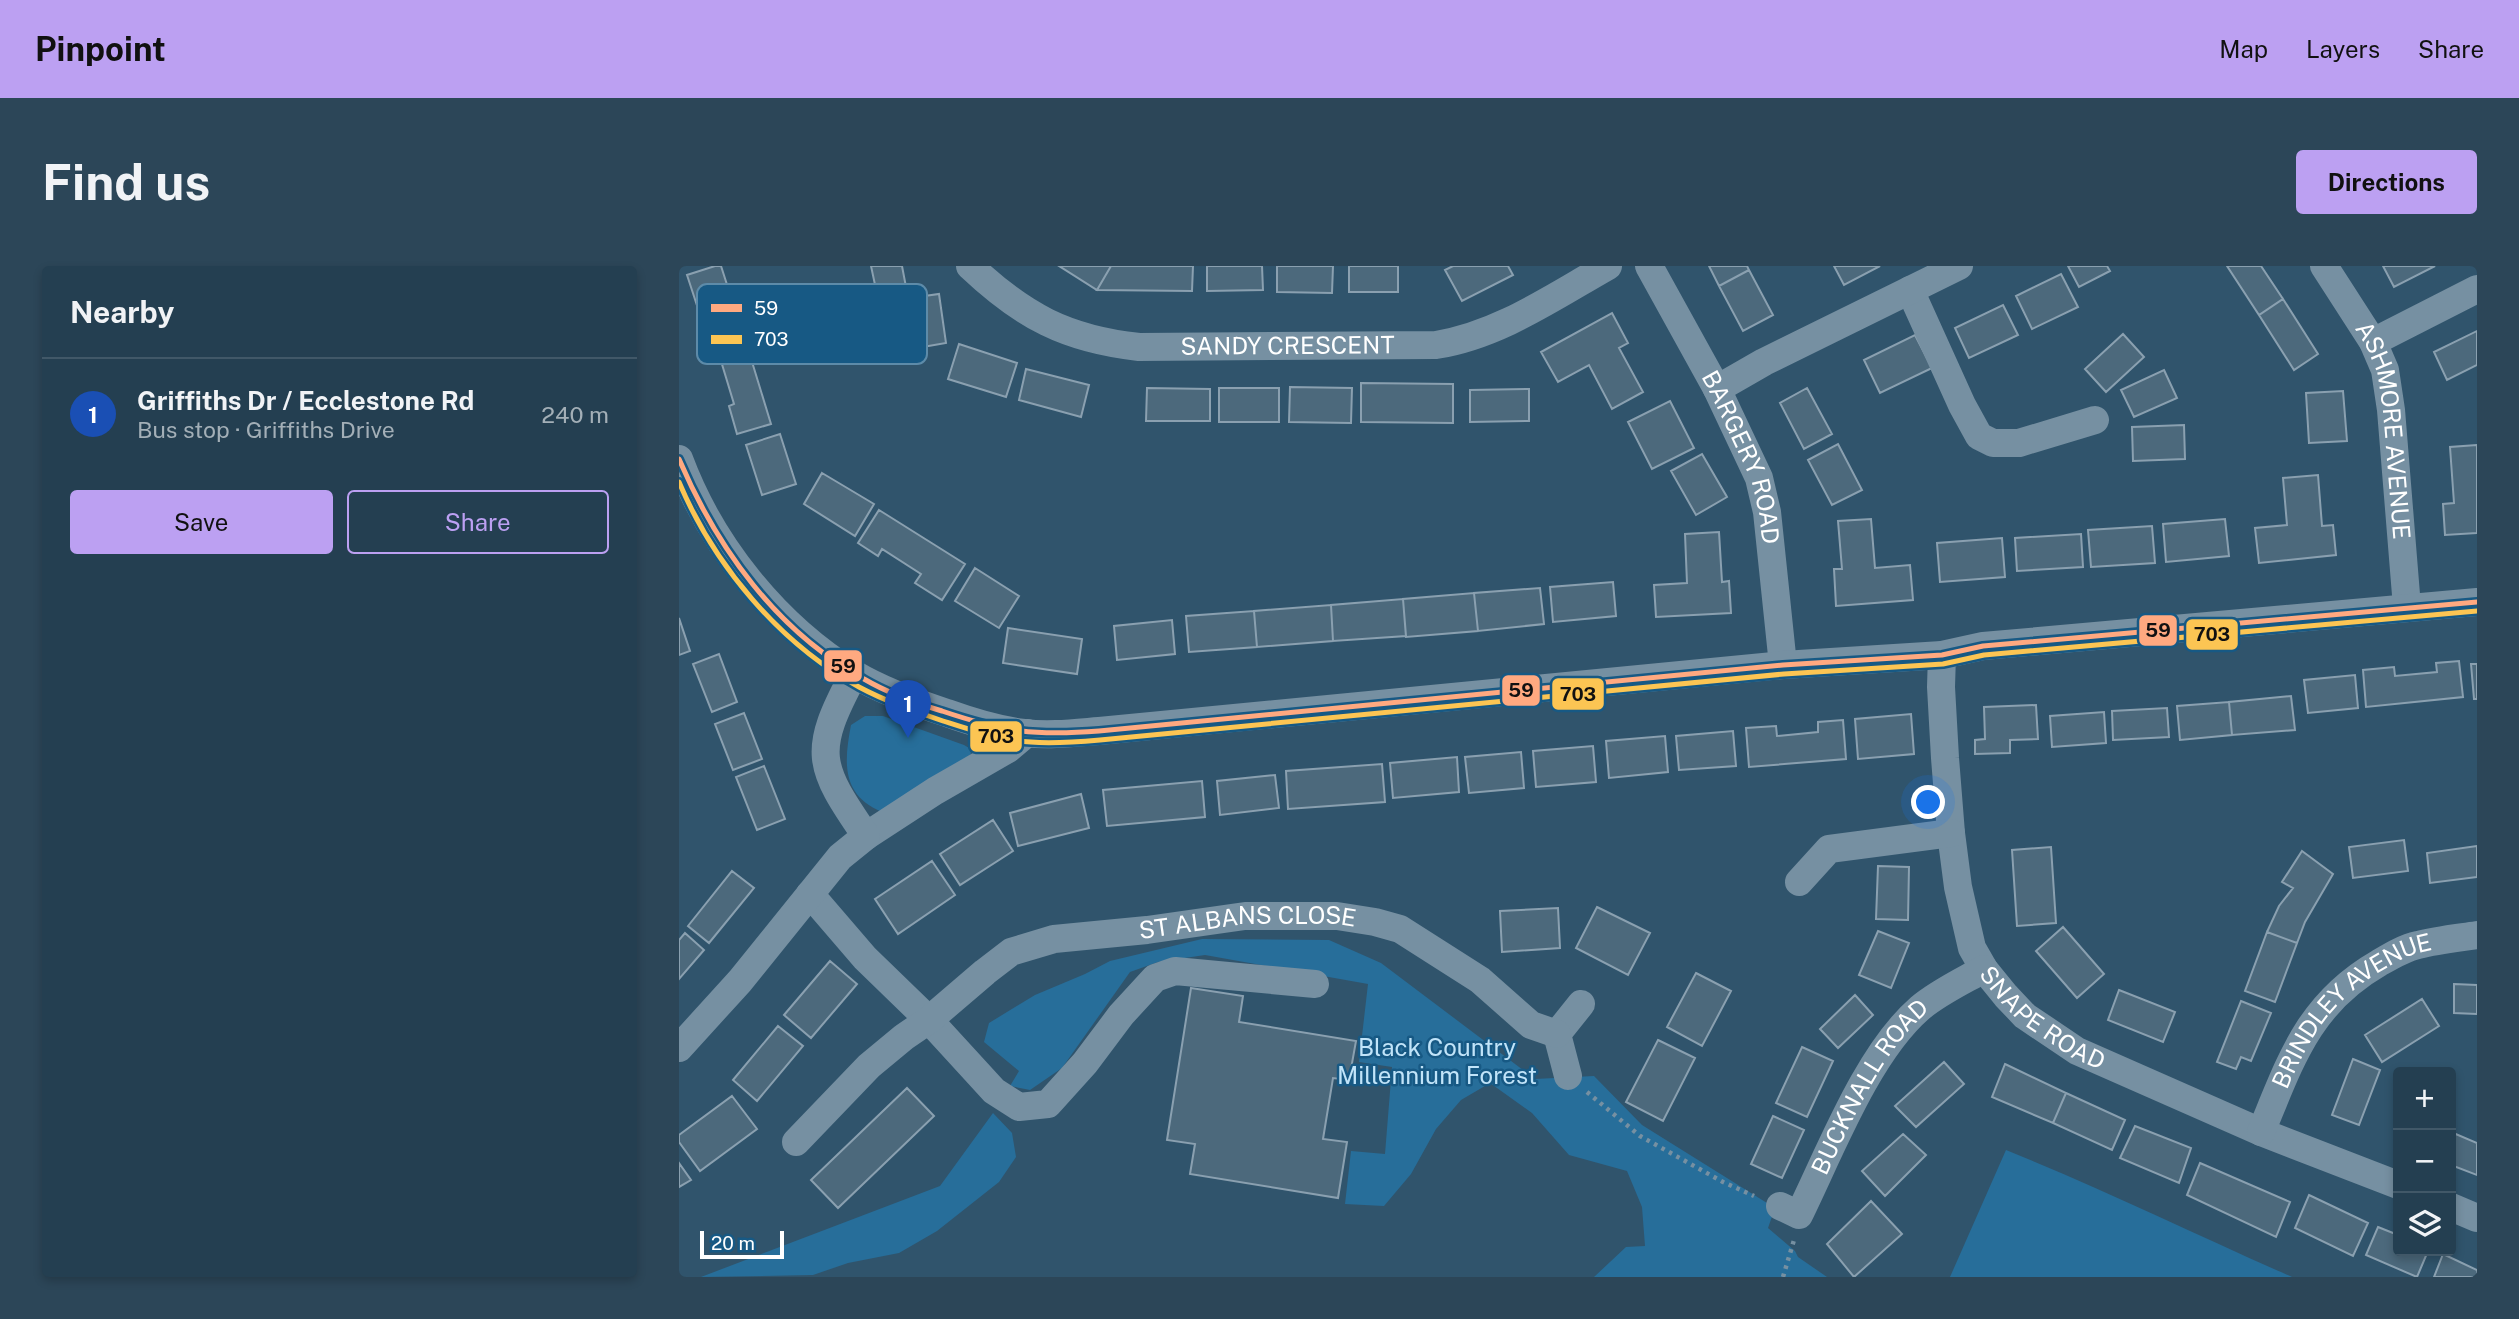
<!DOCTYPE html>
<meta charset="utf-8">
<style>
body{margin:0;font-family:"Public Sans",sans-serif;background:#2c4658;color:#f1f3f6}
.controls{position:absolute;right:21px;bottom:21px;display:grid;overflow:hidden;border-radius:7px;box-shadow:0 4px 10px #0003}
.controls button{width:63px;height:63px;display:grid;place-items:center;padding:0;border:0;border-bottom:2px solid #415868;background:#243f51;color:#f1f3f6;font:35px sans-serif}
.scale{position:absolute;left:21px;bottom:18px;width:84px;box-sizing:border-box;padding-left:7px;border:4px solid #fff;border-top:0;font-size:19px;line-height:24px;white-space:nowrap;color:#fff;-webkit-text-stroke:5px #175984;paint-order:stroke}
.you{position:absolute;left:1250px;top:537px;width:24px;height:24px;margin:-18px;border:5px solid #fff;border-radius:50%;background:#1a73e8;box-shadow:0 0 0 10px #1a73e833}
.badge{display:grid;place-items:center;width:46px;height:46px;border-radius:50%;background:#bca0f2;color:#fff;font-size:23px;font-weight:700}
.pin{position:absolute;translate:-50% -58px;filter:drop-shadow(0 2px 4px #0008)}
.pin::after{content:'';position:absolute;top:37px;width:24px;height:21px;background:inherit;clip-path:polygon(0 0,100% 0,50% 100%)}
.list{margin:0;padding:0;list-style:none}
h2{display:flex;justify-content:space-between;align-items:center;height:91px;margin:0;padding:0 28px;font-size:30px}
h2 small{font-size:23px;font-weight:400;color:#a3afb7}
.list li{display:grid;grid-template-columns:46px 1fr auto;gap:21px;align-items:center;box-sizing:border-box;height:112px;padding:0 28px;border-top:2px solid #415868}
.list b{display:block;font-size:26px;white-space:nowrap}
.list p{margin:0;font-size:23px;white-space:nowrap;color:#a3afb7}
.list em{font-size:23px;font-style:normal;color:#a3afb7}
.actions{display:flex;gap:14px;padding:21px 28px}
.actions a{flex:1;padding:16px 0;border:2px solid #bca0f2;border-radius:7px;text-align:center;font-size:24px;color:#bca0f2}
.actions .main{background:#bca0f2;color:#111}
.icon{flex:none;width:38px;height:38px;fill:none;stroke:currentColor;stroke-width:2;stroke-linecap:round;stroke-linejoin:round}
.map{position:relative;flex:none;width:1798px;height:1011px;overflow:hidden;border-radius:7px}
header{display:flex;align-items:center;gap:42px;box-sizing:border-box;height:98px;padding:0 35px;background:#bca0f2;color:#111}
header strong{font-size:33px}
nav{display:flex;gap:38px;margin-inline-start:auto;font-size:24px}
.intro{display:flex;align-items:center;justify-content:space-between;box-sizing:border-box;height:168px;padding:0 42px}
h1{margin:0;font-size:49px}
.button{padding:18px 32px;border-radius:7px;background:#bca0f2;color:#111;font-size:24px;font-weight:700}
main{display:flex;gap:42px;padding:0 42px}
aside{flex:1;background:#243f51;border-radius:7px;box-shadow:0 4px 10px #0003}
.map>svg:first-child{display:block}
</style>
<header>
<strong>Pinpoint</strong>
<nav><a>Map</a><a>Layers</a><a>Share</a></nav>
</header>
<div class="intro"><h1>Find us</h1><a class="button">Directions</a></div>
<main>
<aside>
<h2>Nearby<small></small></h2>
<ul class="list">
<li><span class="badge" style="background:#1a4fb4">1</span><div><b>Griffiths Dr / Ecclestone Rd</b><p>Bus stop · Griffiths Drive</p></div><em>240 m</em></li>
</ul>
<div class="actions"><a class="main">Save</a><a>Share</a></div>
</aside>
<div class="map">
<svg width="1798" height="1011" viewBox="0 0 1798 1011">
<rect width="100%" height="100%" fill="#30546c"/>
<path fill="#276e9a" d="M186 450H204L285 479 290 482 292 487 289 493 203 546C162 529 165 496 172 459Z
M523 673 650 674 702 697 856 813 915 810 963 859 1096 942 1089 962 1116 985 1119 991 1148 1011H915L947 981 966 980 963 941 948 905 890 889 853 847 811 817 782 834 757 863 732 908 705 940 666 938 672 885 706 888 713 801 680 796 689 718 526 689 479 696 451 706 383 802 351 824 331 820 340 805 305 776 310 757 356 729 406 708 431 695Z
M314 847 333 867 337 891 320 916 258 965 220 987 169 997 134 1009 22 1011 261 920Z
M1327 884C1424 923 1518 969 1613 1011H1271Z"/>
<path fill="#4c697c" stroke="#8aa0b0" stroke-width="2" d="M36 0H42L60 56 27 67 8 9Z
M192 0H223L227 21 198 28Z
M380 0H432L418 24Z
M432 0H514L513 25 418 24Z
M528 0H583L584 24 528 25Z
M598 0H654L653 27 598 26Z
M670 0H719V26H670Z
M774 0H829L834 9 783 35 766 4Z
M1030 0H1068L1070 4 1040 20Z
M1155 0H1201L1165 19Z
M1389 0H1428L1431 5 1400 21Z
M1548 0H1582L1604 33 1580 49Z
M1704 0H1756L1715 21Z
M1070 4 1094 49 1064 65 1040 20Z
M1382 8 1399 41 1353 63 1337 30Z
M260 28 267 77 232 83 224 33Z
M1604 33 1639 88 1615 104 1580 49Z
M1324 39 1339 69 1290 92 1276 62Z
M933 47 949 77 940 82 964 126 933 143 910 99 879 116 862 86Z
M63 63 92 158 58 168 50 140 55 138 42 95 35 97 28 74Z
M1798 65V99L1768 114 1755 86Z
M1444 68 1465 91 1427 126 1406 103Z
M1236 69 1253 102 1201 127 1185 94Z
M280 78 338 97 327 131 269 113Z
M347 103 410 119 402 151 340 134Z
M1485 104 1498 132 1455 151 1442 124Z
M682 117 774 118V157L682 156Z
M611 121 673 122 672 157 610 156Z
M468 122 531 123V155H467Z
M540 122H600V156H540Z
M1128 122 1153 168 1125 183 1101 137Z
M850 123V155L791 156V124Z
M1664 125 1668 175 1630 177 1627 127Z
M991 135 1015 182 973 203 949 156Z
M1505 159 1506 193 1454 195 1453 161Z
M101 168 117 218 83 229 67 179Z
M1159 178 1183 224 1153 239 1129 194Z
M1798 179V267L1766 269 1764 238 1775 237 1771 181Z
M1023 188 1048 231 1017 249 992 205Z
M143 207 195 238 176 270 125 238Z
M1639 209 1643 260 1654 259 1657 289 1580 297 1576 262 1608 259 1604 212Z
M200 244 286 298 263 334 236 317 242 308 203 283 199 290 179 277Z
M1192 253 1196 302 1231 299 1234 334 1157 340 1155 303H1163L1159 255Z
M1546 253 1550 290 1487 296 1484 258Z
M1473 260 1476 297 1412 301 1409 264Z
M1040 266 1043 316 1050 315 1052 347 977 351 975 319 1008 317 1006 268Z
M1402 268 1404 301 1338 305 1336 272Z
M1323 272 1326 311 1261 316 1258 277Z
M296 302 340 330 320 362 276 335Z
M934 316 937 350 874 356 871 321Z
M861 322 865 358 799 365 795 327Z
M795 327 799 365 727 371 724 333Z
M724 333 727 370 654 375 652 339Z
M652 339 654 375 578 381 575 345Z
M575 345 578 381 510 386 507 350Z
M0 352 11 385 0 389Z
M493 354 496 388 438 394 435 360Z
M329 362 403 373 398 408 324 397Z
M40 388 58 436 33 446 14 398Z
M1780 395 1784 431 1687 441 1684 404 1715 401 1716 410 1758 406 1757 397Z
M1792 398H1798V433H1795Z
M1676 409 1679 442 1629 447 1625 414Z
M1612 430 1616 464 1553 469 1550 436Z
M1550 436 1553 469 1501 474 1498 440Z
M1357 439 1359 473 1331 474V487L1296 488V474L1306 473 1305 441Z
M1488 442 1490 471 1434 474 1433 445Z
M1425 446 1427 477 1373 481 1371 450Z
M65 447 83 493 54 504 36 458Z
M1232 448 1235 488 1179 493 1176 453Z
M1164 454 1167 493 1070 501 1067 462 1097 460 1098 470 1139 466V456Z
M1054 465 1057 500 1000 504 997 470Z
M986 470 989 506 930 512 927 475Z
M914 480 917 516 857 521 854 485Z
M842 486 845 522 790 527 786 491Z
M778 491 780 526 714 532 711 497Z
M703 498 706 536 609 543 607 505Z
M85 500 106 553 78 564 57 511Z
M596 509 600 542 541 549 538 515Z
M523 515 526 551 428 560 424 524Z
M402 528 410 562 339 580 331 547Z
M314 554 334 585 281 619 261 588Z
M1725 574 1729 605 1674 612 1670 581Z
M1798 580V611L1751 617 1748 587Z
M1372 581 1377 657 1338 660 1333 584Z
M1623 585 1654 608 1626 656 1618 677 1588 666 1600 640 1614 622 1603 616Z
M253 595 276 629 219 668 196 633Z
M1199 600 1230 601 1229 654 1197 653Z
M53 605 75 622 30 677 9 660Z
M918 641 971 667 949 709 897 682Z
M879 642 881 682 823 686 821 645Z
M1384 661 1425 708 1398 732 1357 685Z
M1199 665 1230 677 1212 722 1180 709Z
M1588 666 1618 677 1596 736 1566 725Z
M6 667 25 684 0 713V674Z
M151 695 178 718 132 772 105 749Z
M1017 707 1052 725 1023 780 988 761Z
M1775 718 1798 719V748L1775 747Z
M512 722 564 730 560 756 677 775 670 814 654 812 644 873 668 876 659 932 511 908 516 878 488 874Z
M1440 724 1496 746 1484 776 1429 754Z
M1176 729 1194 749 1159 782 1141 763Z
M1743 733 1760 760 1703 796 1686 769Z
M1562 735 1592 747 1572 795 1562 791 1557 803 1538 796Z
M99 760 124 780 78 835 54 814Z
M979 774 1016 792 984 855 947 836Z
M1123 781 1154 795 1128 851 1097 837Z
M1674 793 1701 804 1680 859 1653 849Z
M1265 796 1285 818 1237 861 1216 840Z
M1326 798 1387 827 1374 857 1313 831Z
M228 822 255 850 159 942 132 914Z
M1387 827 1446 854 1433 884 1374 857Z
M53 830 78 863 21 905 0 876V869Z
M1094 850 1125 864 1103 912 1072 898Z
M1456 860 1512 882 1500 917 1441 892Z
M1772 866 1798 877V909L1772 899Z
M1224 868 1247 889 1206 930 1183 905Z
M0 897 12 914 0 921Z
M1521 897 1611 936 1597 971 1508 929Z
M1630 929 1689 957 1674 990 1616 962Z
M1192 935 1223 968 1175 1011 1148 978Z
M1699 961 1719 969V985H1749L1738 1011 1687 989Z
M1764 988 1798 1004V1011H1755Z"/>
<g fill="none" stroke-linecap="round" stroke-linejoin="round">
<path stroke="#7690a2" stroke-width="4.5" stroke-dasharray="3.5 5" stroke-linecap="butt" d="M908 826 961 870 1044 916 1075 930
M1104 1011 1115 974"/>
<g stroke="#7690a2" stroke-width="28">
<path id="s1" d="M291 0C344 50 387 73 460 81L757 79C820 69 874 31 929 0"/>
<path id="s2" d="M970 0 1038 123 1080 212 1088 246 1104 399"/>
<path id="s3" d="M1645 0 1694 76 1706 104 1712 144 1728 341"/>
<path d="M1231 24 1283 139 1300 170 1314 177H1340L1416 154"/>
<path d="M1694 76 1798 23"/>
<path d="M1038 123 1085 96 1280 0"/>
<path d="M0 193C32 279 96 359 175 408 203 425 237 437 268 447 293 456 319 464 345 467 370 470 395 467 420 465L1104 399 1263 389 1304 380 1798 336"/>
<path id="s4" d="M1263 389 1262 421 1266 492 1272 567 1279 621 1293 682 1305 703 1327 730 1346 750 1398 785 1582 866 1719 919"/>
<path d="M187 570 256 525 329 483 348 467"/>
<path d="M1120 616 1150 583 1272 567"/>
<path d="M131 628 186 692 250 754 315 825 340 841 369 838 406 797 442 749 476 712 496 705 636 718"/>
<path d="M0 782 61 715 161 591 187 570C138 499 133 486 175 408"/>
<path d="M889 810 878 768 902 738"/>
<path id="s5" d="M1582 866C1612 794 1629 738 1700 697 1712 690 1725 682 1739 679 1758 674 1778 672 1798 669"/>
<path id="s6" d="M117 876 190 800 225 771 250 754 306 706 332 686 375 673 468 664 566 650H658L696 656 721 663 801 714 852 759 878 768"/>
<path id="s7" d="M1101 940 1120 949C1151 886 1188 788 1241 742 1260 726 1284 715 1305 703"/>
<path d="M1772 941 1798 952"/>
</g>
<defs>
<path id="bus-1" d="M0 193C38 282 98 366 185 413 209 427 236 437 263 445 325 466 356 470 420 465L1104 399 1263 389 1304 380 1798 336"/>
<path id="bus-2" d="M0 216C35 299 100 377 180 421 206 435 235 445 264 455 292 464 321 474 352 476 375 478 398 476 421 474L1105 408 1264 398 1305 389 1798 345"/>
</defs>
<use href="#bus-1" stroke="#175984" stroke-width="10"/>
<use href="#bus-2" stroke="#175984" stroke-width="10"/>
<use href="#bus-1" stroke="#ffa980" stroke-width="5"/>
<use href="#bus-2" stroke="#fcc553" stroke-width="5"/>
</g>
<g text-anchor="middle" stroke-width="5" stroke-linejoin="round" paint-order="stroke">
<g font-size="24" fill="#fff" stroke="#175984">
<text dy="8" stroke="none"><textPath href="#s1" startOffset="340">SANDY CRESCENT</textPath></text>
<text dy="8" stroke="none"><textPath href="#s3" startOffset="180">ASHMORE AVENUE</textPath></text>
<text dy="8" stroke="none"><textPath href="#s2" startOffset="214">BARGERY ROAD</textPath></text>
<text dy="8" stroke="none"><textPath href="#s6" startOffset="527">ST ALBANS CLOSE</textPath></text>
<text dy="8" stroke="none"><textPath href="#s4" startOffset="397">SNAPE ROAD</textPath></text>
<text dy="8" stroke="none"><textPath href="#s5" startOffset="158">BRINDLEY AVENUE</textPath></text>
<text dy="8" stroke="none"><textPath href="#s7" startOffset="168">BUCKNALL ROAD</textPath></text>
</g>
<g font-size="24" fill="#c1e4f9" stroke="#175984">
<text x="758" y="790">Black Country<tspan x="758" dy="28">Millennium Forest</tspan></text>
</g>
</g>
<rect x="18" y="18" width="230" height="80" rx="10" fill="#175984" stroke="#5d8ba9" stroke-width="2"/>
<rect x="32" y="38" width="31" height="8" fill="#ffa980"/>
<rect x="32" y="69" width="31" height="9" fill="#fcc553"/>
<g font-size="19" fill="#fff">
<text x="75" y="49">59</text>
<text x="75" y="80">703</text>
</g>
<g stroke="#175984" stroke-width="2.5">
<rect x="1459" y="348" width="40" height="33" rx="7" fill="#ffa980"/>
<rect x="1506" y="352" width="54" height="33" rx="7" fill="#fcc553"/>
<rect x="144" y="383" width="40" height="34" rx="7" fill="#ffa980"/>
<rect x="822" y="408" width="40" height="33" rx="7" fill="#ffa980"/>
<rect x="872" y="411" width="54" height="34" rx="7" fill="#fcc553"/>
<rect x="290" y="454" width="54" height="33" rx="7" fill="#fcc553"/>
</g>
<g font-size="19" text-anchor="middle" font-weight="bold" fill="#111">
<text x="1479" y="371">59</text>
<text x="1533" y="375">703</text>
<text x="164" y="407">59</text>
<text x="842" y="431">59</text>
<text x="899" y="435">703</text>
<text x="317" y="477">703</text>
</g>
</svg>
<div class="controls">
<button>+</button>
<button>−</button>
<button><svg class="icon" aria-label="layers" viewBox="0 0 24 24"><path d="M12 4l9 5-9 5-9-5zM3 14l9 5 9-5"/></svg></button>
</div>
<div class="scale">20 m</div>
<div class="you"></div>
<div class="pin badge" style="left:229px;top:472px;background:#1a4fb4">1</div>
</div>
</main>
